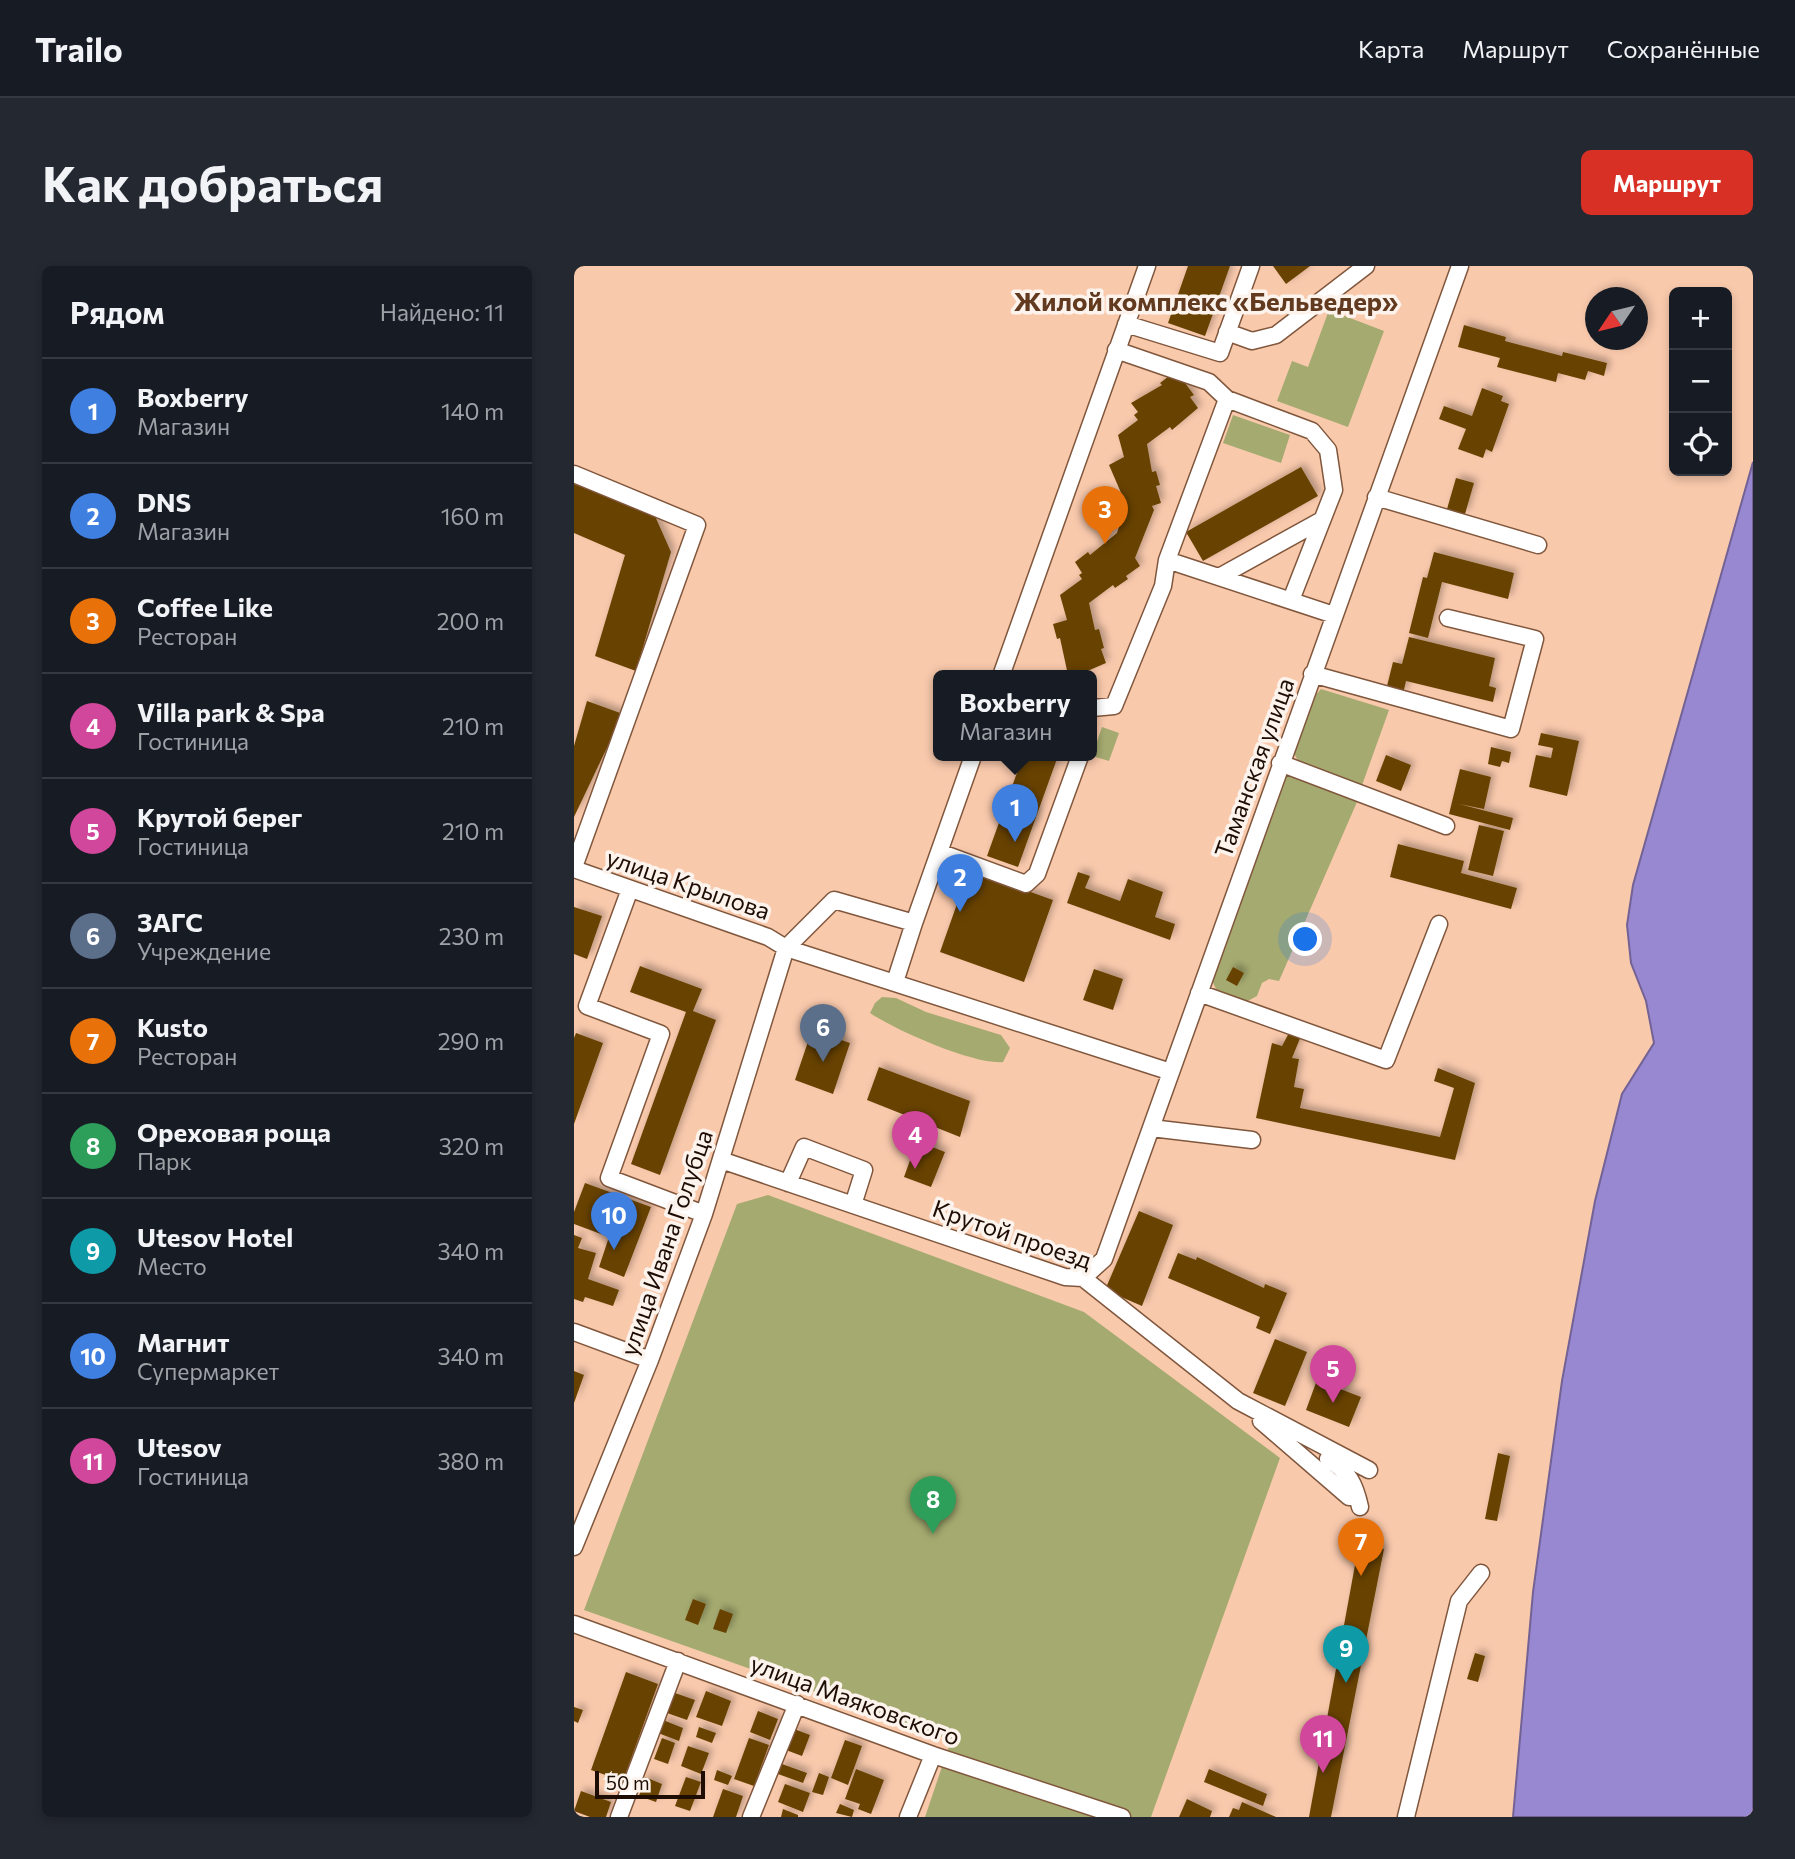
<!DOCTYPE html>
<html lang="ru">
<meta charset="utf-8">
<style>
body{margin:0;font-family:Commissioner,sans-serif;background:#242831;color:#f1f3f6}
.controls{position:absolute;right:21px;top:21px;display:grid;overflow:hidden;border-radius:10px;box-shadow:0 4px 10px #0003}
.controls button{width:63px;height:63px;display:grid;place-items:center;padding:0;border:0;border-bottom:2px solid #363941;background:#171b24;color:#f1f3f6;font:35px sans-serif}
.compass{position:absolute;left:1011px;top:21px;width:63px;height:63px;border-radius:50%;background:#171b24;box-shadow:0 4px 10px #0003;rotate:235deg}
.scale{position:absolute;left:21px;bottom:18px;width:110px;box-sizing:border-box;padding-left:7px;border:4px solid #1d0d04;border-top:0;font-size:19px;line-height:24px;white-space:nowrap;color:#1d0d04;-webkit-text-stroke:5px #fdf3ed;paint-order:stroke}
.you{position:absolute;left:732px;top:674px;width:24px;height:24px;margin:-18px;border:5px solid #fff;border-radius:50%;background:#1a73e8;box-shadow:0 0 0 10px #1a73e833}
.badge{display:grid;place-items:center;width:46px;height:46px;border-radius:50%;background:#d93025;color:#fff;font-size:23px;font-weight:700}
.pin{position:absolute;translate:-50% -58px;filter:drop-shadow(0 2px 4px #0008)}
.pin::after{content:'';position:absolute;top:37px;width:24px;height:21px;background:inherit;clip-path:polygon(0 0,100% 0,50% 100%)}
.popup{position:absolute;left:359px;top:404px;width:164px;height:91px;box-sizing:border-box;display:grid;place-content:center;border-radius:10px;background:#171b24;filter:drop-shadow(0 2px 5px #0005);font-size:23px;white-space:nowrap;color:#9ea1a6}
.popup b{font-size:26px;color:#f1f3f6}
.popup::after{content:'';position:absolute;left:50%;top:100%;margin-left:-14px;border:14px solid transparent;border-top-color:#171b24}
.list{margin:0;padding:0;list-style:none}
h2{display:flex;justify-content:space-between;align-items:center;height:91px;margin:0;padding:0 28px;font-size:30px}
h2 small{font-size:23px;font-weight:400;color:#9ea1a6}
.list li{display:grid;grid-template-columns:46px 1fr auto;gap:21px;align-items:center;box-sizing:border-box;height:105px;padding:0 28px;border-top:2px solid #363941}
.list b{display:block;font-size:26px;white-space:nowrap}
.list p{margin:0;font-size:23px;white-space:nowrap;color:#9ea1a6}
.list em{font-size:23px;font-style:normal;color:#9ea1a6}
.icon{flex:none;width:38px;height:38px;fill:none;stroke:currentColor;stroke-width:2;stroke-linecap:round;stroke-linejoin:round}
.map{position:relative;flex:none;width:1179px;height:1551px;overflow:hidden;border-radius:10px}
header{display:flex;align-items:center;gap:42px;box-sizing:border-box;height:98px;padding:0 35px;background:#171b24;border-bottom:2px solid #363941}
header strong{font-size:33px}
nav{display:flex;gap:38px;margin-inline-start:auto;font-size:24px}
.intro{display:flex;align-items:center;justify-content:space-between;box-sizing:border-box;height:168px;padding:0 42px}
h1{margin:0;font-size:49px}
.button{padding:18px 32px;border-radius:10px;background:#d93025;color:#fff;font-size:24px;font-weight:700}
main{display:flex;gap:42px;padding:0 42px}
aside{flex:1;background:#171b24;border-radius:10px;box-shadow:0 4px 10px #0003}
.map>svg:first-child{display:block}
</style>
<header>
<strong>Trailo</strong>
<nav><a>Карта</a><a>Маршрут</a><a>Сохранённые</a></nav>
</header>
<div class="intro"><h1>Как добраться</h1><a class="button">Маршрут</a></div>
<main>
<aside>
<h2>Рядом<small>Найдено: 11</small></h2>
<ul class="list">
<li><span class="badge" style="background:#3f7fe0">1</span><div><b>Boxberry</b><p>Магазин</p></div><em>140 m</em></li>
<li><span class="badge" style="background:#3f7fe0">2</span><div><b>DNS</b><p>Магазин</p></div><em>160 m</em></li>
<li><span class="badge" style="background:#e8710a">3</span><div><b>Coffee Like</b><p>Ресторан</p></div><em>200 m</em></li>
<li><span class="badge" style="background:#d1479c">4</span><div><b>Villa park &amp; Spa</b><p>Гостиница</p></div><em>210 m</em></li>
<li><span class="badge" style="background:#d1479c">5</span><div><b>Крутой берег</b><p>Гостиница</p></div><em>210 m</em></li>
<li><span class="badge" style="background:#5c6f8a">6</span><div><b>ЗАГС</b><p>Учреждение</p></div><em>230 m</em></li>
<li><span class="badge" style="background:#e8710a">7</span><div><b>Kusto</b><p>Ресторан</p></div><em>290 m</em></li>
<li><span class="badge" style="background:#2e9e5b">8</span><div><b>Ореховая роща</b><p>Парк</p></div><em>320 m</em></li>
<li><span class="badge" style="background:#0f9aa8">9</span><div><b>Utesov Hotel</b><p>Место</p></div><em>340 m</em></li>
<li><span class="badge" style="background:#3f7fe0">10</span><div><b>Магнит</b><p>Супермаркет</p></div><em>340 m</em></li>
<li><span class="badge" style="background:#d1479c">11</span><div><b>Utesov</b><p>Гостиница</p></div><em>380 m</em></li>
</ul>
</aside>
<div class="map">
<svg width="1179" height="1551" viewBox="0 0 1179 1551">
<defs>
<filter id="shadow"><feDropShadow dx="4" dy="-4" stdDeviation="3.5" flood-color="#0004"/></filter>
</defs>
<rect width="100%" height="100%" fill="#f9c9ac"/>
<path fill="#a5ab70" d="M755 44 810 65 774 161 703 135 718 95 734 101Z
M659 149 716 169 707 197 649 177Z
M747 423 815 444 787 522 725 497 720 487 737 434Z
M528 461 545 467 535 495 518 490Z
M717 508 783 536 705 715 695 713 688 717 683 730 670 737 642 723 637 712 712 511Z
M308 731 322 732 352 746 427 769 436 782 429 796C400 799 321 764 296 747L301 737Z
M194 929 510 1046 706 1192 577 1551H351L377 1474 10 1344 163 938Z"/>
<path fill="#9887d1" stroke="#736294" stroke-width="2" d="M1179 196V1551H939L959 1326 988 1115 1021 935 1048 828 1080 777 1072 735 1057 697 1053 659 1059 619Z"/>
<path fill="#684303" filter="url(#shadow)" d="M614 0H656L631 70 594 57Z
M699 0H736L712 18Z
M890 59 932 71 931 75 988 90 989 86 1033 97 1030 110 1014 105 1011 114 984 107 982 116 923 101 926 92 884 81Z
M599 107 605 115 608 113 620 129 616 131 624 142 598 164 596 161 573 178 578 206 582 205 586 219 582 220 587 237 578 240 580 244 561 292 566 300 552 310 554 313 541 322 539 319 515 337 521 364 525 363 530 382 527 383 532 397 504 409 503 406 494 409 486 372 483 373 479 358 493 354 486 329 508 313 505 309 508 307 501 296 514 286 516 289 543 267 549 248 544 230 548 229 535 199 550 191 544 169 564 154 560 149 564 146 557 137 588 119 586 117Z
M908 122 929 130 927 135 935 138 918 186 912 183 909 192 884 183 892 163 865 153 870 140 898 150Z
M727 201 744 230 629 295 612 266Z
M882 212 900 217 891 248 873 243Z
M0 218 81 250 97 286 62 405 21 390 51 289 0 267Z
M860 286 940 307 934 333 868 316 854 372 835 367 849 311 853 312Z
M835 371 921 392 915 420 922 422 919 436 832 415 829 428 812 424 819 396 828 398Z
M13 435 49 448 0 551V480Z
M967 467 1005 475 993 530 955 521 962 489 977 492 979 482 964 479Z
M917 481 937 486 935 497 928 495 926 501 914 498Z
M812 489 837 499 827 525 802 515Z
M449 490H484L444 601 413 590Z
M886 503 917 511 910 543 885 538 939 552 936 564 875 548Z
M905 559 930 565 919 610 894 604Z
M824 578 890 595 887 607 943 622 937 643 816 611Z
M395 604 479 634 450 716 366 686Z
M504 606 516 610 511 622 546 635 554 613 589 626 581 651 601 658 596 674 493 637Z
M0 641 28 650 13 693 0 688Z
M66 700 128 723 119 745 142 754 86 909 57 898 112 746 56 726Z
M659 701 670 707 663 720 652 714Z
M520 703 549 713 539 744 509 734Z
M238 764 276 777 259 828 221 814Z
M716 765 727 770 718 792 725 793 720 821 730 823 726 842 866 871 880 822 860 815 864 802 901 817 881 894 682 852 698 777 708 780Z
M2 767 29 777 0 858V772Z
M305 801 396 835 386 871 293 834Z
M343 875 371 886 357 921 330 911Z
M11 917 77 941 50 1011 25 1001 35 971 0 958V946Z
M565 945 599 959 568 1040 531 1024Z
M0 969 8 972 4 982 22 987 14 1013 45 1024 39 1040 11 1031 9 1036 0 1033Z
M604 987 622 994 623 991 690 1022 691 1018 713 1027 696 1068 682 1062 686 1051 594 1012Z
M701 1073 733 1086 711 1140 679 1127Z
M0 1105 10 1109 0 1137Z
M743 1114 787 1131 775 1161 732 1144Z
M924 1187 936 1190 923 1255 911 1253Z
M785 1277 810 1283 757 1551H735Z
M119 1333 132 1338 124 1359 111 1354Z
M146 1343 159 1348 152 1367 139 1363Z
M901 1387 911 1390 904 1416 893 1413Z
M52 1406 84 1418 49 1515 17 1504Z
M132 1425 157 1435 148 1460 122 1451Z
M101 1427 121 1434 113 1454 93 1447Z
M0 1441 9 1444 4 1457 0 1455Z
M184 1445 204 1453 196 1474 176 1466Z
M89 1454 109 1462 105 1475 84 1467Z
M125 1461 142 1467 138 1477 122 1471Z
M220 1463 236 1469 228 1490 212 1484Z
M88 1472 101 1477 94 1498 80 1493Z
M175 1472 195 1479 180 1520 160 1513Z
M271 1474 288 1480 274 1519 257 1512Z
M114 1480 135 1487 127 1508 107 1500Z
M208 1498 233 1507 229 1517 204 1508Z
M282 1503 310 1514 297 1548 284 1543 286 1538 271 1533Z
M635 1503 693 1528 689 1540 630 1516Z
M143 1504 158 1510 154 1519 140 1514Z
M245 1507 255 1511 249 1529 238 1526Z
M71 1511 88 1518 82 1536 65 1530Z
M112 1511 127 1516 116 1545 101 1540Z
M211 1518 236 1527 229 1546 204 1536Z
M149 1523 169 1530 162 1551H139Z
M7 1525 37 1536 32 1551H16L0 1545Z
M613 1533 638 1545 636 1551H605Z
M668 1536 702 1551H655L659 1542 665 1544Z
M266 1538 280 1544 278 1551 262 1547Z
M209 1543 224 1549V1551H207Z"/>
<g fill="none" stroke-linecap="round" stroke-linejoin="round">
<defs>
<path id="minor" d="M552 58 646 87 677 0
M653 66 678 75 702 69 792 0
M542 84 635 116 653 133 738 165 754 184 760 224 717 334
M653 133 593 294 760 349
M0 208 123 259 0 601
M802 231 964 279
M645 311 746 255
M738 408 937 463 961 373 874 352
M427 410 573 0
M518 442 540 440 589 320 593 294
M706 497 872 560
M365 586 452 618 463 608 506 490
M0 603 194 671 212 682 597 806
M56 623 13 740 87 768 35 912 130 948
M212 682 260 634 340 657 399 490
M321 716 340 657
M625 727 812 794 865 658
M577 862 678 874
M147 894 491 1011 509 1012 664 1135 795 1204
M214 917 230 881 290 904 279 939
M509 1012 530 993 886 0
M0 1066 76 1094
M687 1155 775 1231
M754 1193C775 1206 781 1218 786 1241
M0 1281 76 1094 130 948 212 682
M0 1358 359 1489 548 1551
M45 1551 104 1395
M177 1551 223 1438
M334 1551 359 1489
M832 1551 885 1335 907 1307"/>
</defs>
<use href="#minor" stroke="#80573d" stroke-width="19"/>
<use href="#minor" stroke="#fff" stroke-width="16"/>
</g>
<g text-anchor="middle" stroke-width="7" stroke-linejoin="round" paint-order="stroke">
<g font-size="24" fill="#1d0d04" stroke="#fdf3ed">
<text transform="translate(681 502) rotate(-70)" y="8">Таманская улица</text>
<text transform="translate(114 619) rotate(19)" y="8">улица Крылова</text>
<text transform="translate(438 969) rotate(19)" y="8">Крутой проезд</text>
<text transform="translate(93 977) rotate(-71)" y="8">улица Ивана Голубца</text>
<text transform="translate(281 1435) rotate(20)" y="8">улица Маяковского</text>
</g>
<g font-size="26" font-weight="bold" fill="#613a20" stroke="#fdf3ed">
<text x="632" y="45">Жилой комплекс «Бельведер»</text>
</g>
</g>
</svg>
<div class="controls">
<button>+</button>
<button>−</button>
<button><svg class="icon" aria-label="locate" viewBox="0 0 24 24"><circle cx="12" cy="12" r="6"/><path d="M12 2v4M12 18v4M2 12h4M18 12h4"/></svg></button>
</div>
<svg class="compass" viewBox="-18 -18 36 36"><path d="M0-13l5 13h-10z" fill="#e53935"/><path d="M0 13l5-13h-10z" fill="#9ea1a6"/></svg>
<div class="scale">50 m</div>
<div class="you"></div>
<div class="pin badge" style="left:441px;top:576px;background:#3f7fe0">1</div>
<div class="popup"><b>Boxberry</b>Магазин</div>
<div class="pin badge" style="left:386px;top:646px;background:#3f7fe0">2</div>
<div class="pin badge" style="left:531px;top:278px;background:#e8710a">3</div>
<div class="pin badge" style="left:341px;top:903px;background:#d1479c">4</div>
<div class="pin badge" style="left:759px;top:1137px;background:#d1479c">5</div>
<div class="pin badge" style="left:249px;top:796px;background:#5c6f8a">6</div>
<div class="pin badge" style="left:787px;top:1310px;background:#e8710a">7</div>
<div class="pin badge" style="left:359px;top:1268px;background:#2e9e5b">8</div>
<div class="pin badge" style="left:772px;top:1417px;background:#0f9aa8">9</div>
<div class="pin badge" style="left:40px;top:984px;background:#3f7fe0">10</div>
<div class="pin badge" style="left:749px;top:1507px;background:#d1479c">11</div>
</div>
</main>
